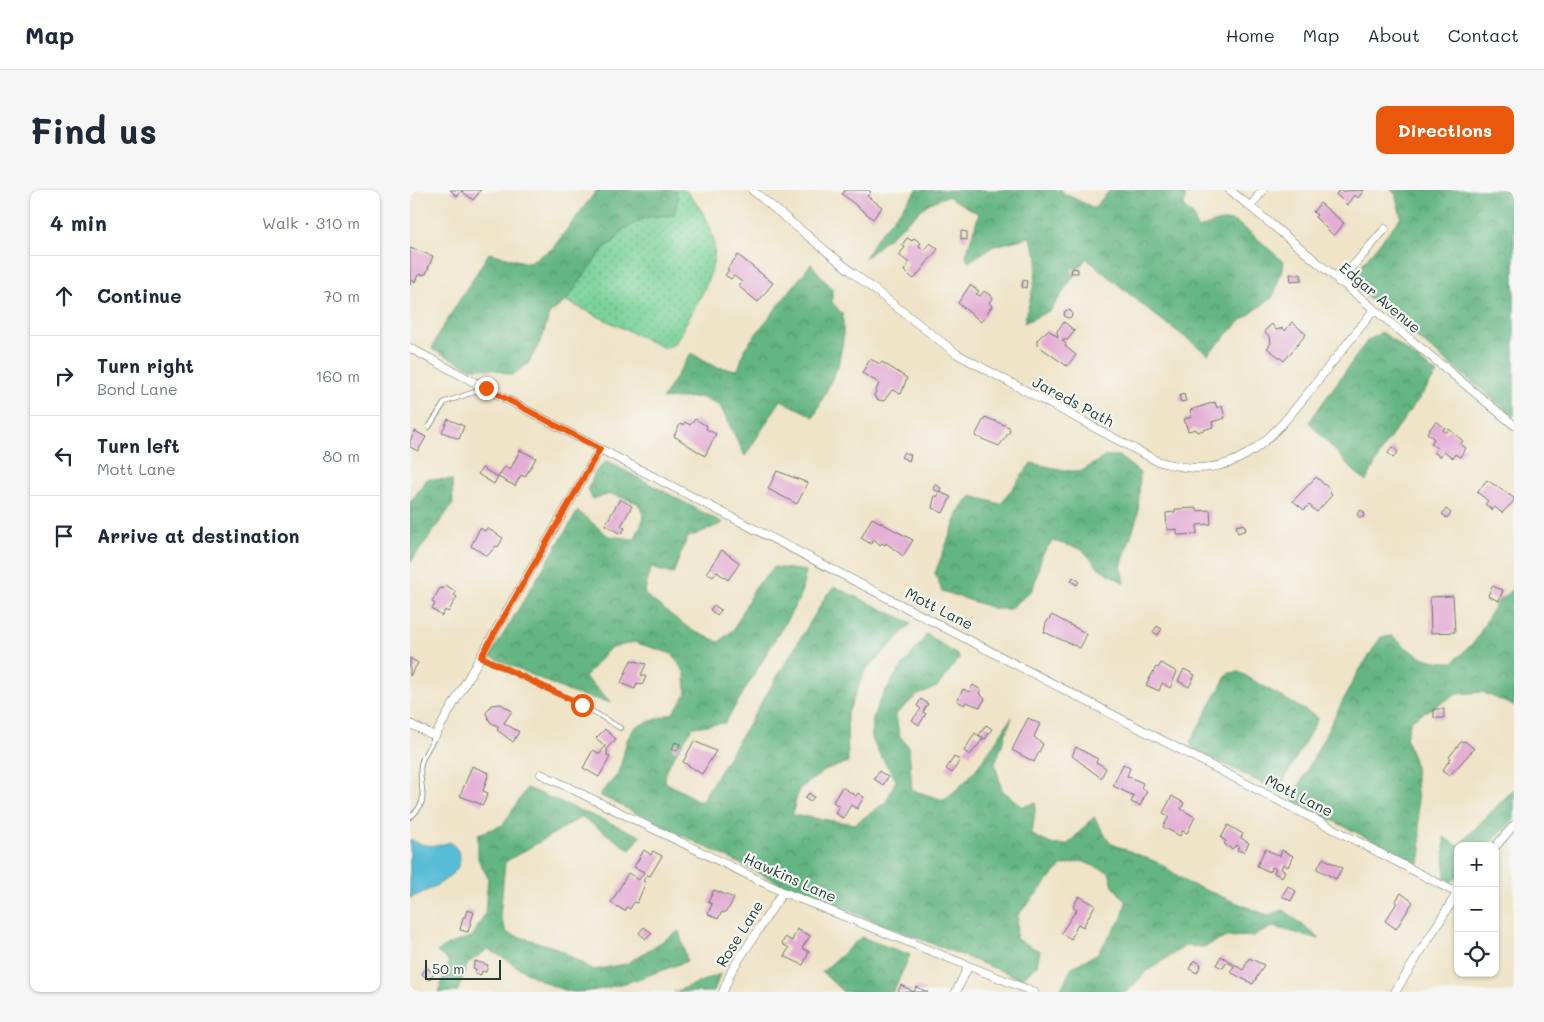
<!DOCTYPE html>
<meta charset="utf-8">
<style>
body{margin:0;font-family:Mali,sans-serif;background:#f6f6f7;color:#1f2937}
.controls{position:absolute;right:15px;bottom:15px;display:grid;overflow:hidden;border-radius:10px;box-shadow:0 1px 4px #0004}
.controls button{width:45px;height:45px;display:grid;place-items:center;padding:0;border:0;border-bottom:1px solid #e0e1e3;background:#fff;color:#1f2937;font:25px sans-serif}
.scale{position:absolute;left:15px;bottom:12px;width:76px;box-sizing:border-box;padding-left:5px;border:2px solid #1f3d34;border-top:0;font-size:14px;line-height:18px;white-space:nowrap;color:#1f3d34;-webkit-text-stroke:4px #f6f6f2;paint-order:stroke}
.stop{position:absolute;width:15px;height:15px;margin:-11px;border:4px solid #ea580c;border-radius:50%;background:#fff}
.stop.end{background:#ea580c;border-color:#fff;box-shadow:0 1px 5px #0008}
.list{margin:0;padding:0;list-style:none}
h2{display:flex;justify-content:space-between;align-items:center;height:65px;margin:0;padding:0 20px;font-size:21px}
h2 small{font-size:16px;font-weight:400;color:#747a83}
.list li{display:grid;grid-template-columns:32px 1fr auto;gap:15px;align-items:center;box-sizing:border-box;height:80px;padding:0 20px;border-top:1px solid #e0e1e3}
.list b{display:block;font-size:19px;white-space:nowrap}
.list p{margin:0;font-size:16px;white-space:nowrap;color:#747a83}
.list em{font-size:16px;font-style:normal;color:#747a83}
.icon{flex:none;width:28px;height:28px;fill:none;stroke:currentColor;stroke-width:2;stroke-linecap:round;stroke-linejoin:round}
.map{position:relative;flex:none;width:1104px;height:802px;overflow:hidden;border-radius:10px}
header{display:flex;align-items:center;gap:30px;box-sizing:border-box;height:70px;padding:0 25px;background:#fff;border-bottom:1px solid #e0e1e3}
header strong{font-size:24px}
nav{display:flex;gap:28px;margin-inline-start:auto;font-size:18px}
.intro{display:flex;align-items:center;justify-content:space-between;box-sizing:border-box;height:120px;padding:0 30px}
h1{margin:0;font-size:35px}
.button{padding:12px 22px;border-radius:10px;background:#ea580c;color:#fff;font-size:18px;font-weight:700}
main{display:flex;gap:30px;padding:0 30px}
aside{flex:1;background:#fff;border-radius:10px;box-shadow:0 1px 4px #0004}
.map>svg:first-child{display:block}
</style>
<header>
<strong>Map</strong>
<nav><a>Home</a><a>Map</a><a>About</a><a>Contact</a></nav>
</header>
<div class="intro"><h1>Find us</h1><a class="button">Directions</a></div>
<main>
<aside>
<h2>4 min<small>Walk · 310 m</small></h2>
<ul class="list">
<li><svg class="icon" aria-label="ahead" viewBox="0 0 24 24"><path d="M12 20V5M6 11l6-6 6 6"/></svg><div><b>Continue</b></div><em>70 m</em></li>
<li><svg class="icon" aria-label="right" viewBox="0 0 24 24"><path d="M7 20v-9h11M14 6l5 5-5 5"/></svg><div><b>Turn right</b><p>Bond Lane</p></div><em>160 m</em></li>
<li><svg class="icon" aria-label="left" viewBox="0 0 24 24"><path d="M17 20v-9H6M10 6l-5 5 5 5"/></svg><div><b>Turn left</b><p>Mott Lane</p></div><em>80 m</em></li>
<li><svg class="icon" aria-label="arrive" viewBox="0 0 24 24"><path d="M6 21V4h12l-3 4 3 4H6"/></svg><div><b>Arrive at destination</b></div></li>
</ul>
</aside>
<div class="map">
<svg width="1104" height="802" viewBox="0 0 1104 802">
<defs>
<pattern id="grass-dots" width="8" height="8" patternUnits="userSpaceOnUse" patternTransform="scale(1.25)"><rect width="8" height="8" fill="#7bd399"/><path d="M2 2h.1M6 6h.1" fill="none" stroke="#64ac7e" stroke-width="1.8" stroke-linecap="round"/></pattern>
<pattern id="forest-crowns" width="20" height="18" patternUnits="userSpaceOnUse" patternTransform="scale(1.25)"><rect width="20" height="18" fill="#64b581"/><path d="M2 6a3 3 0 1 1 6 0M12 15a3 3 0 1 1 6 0" fill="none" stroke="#52946a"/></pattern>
</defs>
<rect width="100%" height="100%" fill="#f6f6f2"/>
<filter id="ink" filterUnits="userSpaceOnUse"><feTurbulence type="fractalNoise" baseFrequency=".02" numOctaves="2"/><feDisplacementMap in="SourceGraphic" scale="10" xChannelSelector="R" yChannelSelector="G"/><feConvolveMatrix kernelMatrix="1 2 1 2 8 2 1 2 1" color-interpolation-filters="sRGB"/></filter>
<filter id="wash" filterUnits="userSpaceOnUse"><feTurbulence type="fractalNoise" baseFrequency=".0096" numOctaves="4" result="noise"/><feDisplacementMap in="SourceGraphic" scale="20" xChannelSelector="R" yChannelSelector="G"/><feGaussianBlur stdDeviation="1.12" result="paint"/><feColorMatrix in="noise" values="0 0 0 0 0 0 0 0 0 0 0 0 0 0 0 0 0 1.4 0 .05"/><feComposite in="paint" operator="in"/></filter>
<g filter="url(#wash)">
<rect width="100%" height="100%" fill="#efe4c8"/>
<path fill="url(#grass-dots)" stroke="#4d8866" d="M265 0H275C331 60 295 94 265 154L254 158 156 111C176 83 202 38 237 27 245 25 255 26 264 25L268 7Z"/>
<path fill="url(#forest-crowns)" stroke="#42795a" d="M187 0H265L268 7 264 25 237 27 212 40 205 51 194 57 156 111 139 124 133 146 118 174 102 185 82 179 61 178 22 159 29 143 79 63 118 73 142 59Z
M507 0H652L653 3 684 18 700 0H776L774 17 784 26 787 39C797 36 810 29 822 31 832 33 865 64 874 73L863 107 833 129 798 164 745 125 676 68 641 120 614 133 624 94 628 68 620 47 584 56 558 72 556 65 569 24 537 6 518 14 455 68 466 49Z
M981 0H1104V226L942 95 940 89 991 27 985 3Z
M401 74 422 99V112L433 125V151L428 176 404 227 371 210 335 266 310 216 291 207 252 209 281 163 305 177 328 180 335 158Z
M972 142 1027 184 975 255 956 291 943 280 899 232 957 151Z
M696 266H709L730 283 728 324 711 377 714 393 689 378 672 359 642 351 632 365 623 399 600 419H586L532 401 525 383 551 317 561 306 591 314 621 273 659 281H672Z
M197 271 313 333 277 348 263 384 241 378 234 404 281 440 309 452 324 439 344 399 364 377 396 381 390 408 315 533 283 537 256 579 255 592 291 612 418 403 425 397 502 433 455 481 437 525 438 572 416 580 389 599 382 625 445 634 476 612 486 590C480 580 464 558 462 547 457 510 499 472 517 444L550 467 527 497 506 506 486 524 489 545 499 557 502 600 533 610C564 589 581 558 602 527L585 574 592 600 613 617 626 612 622 645 643 655 658 654 684 627 700 653 751 674 778 693 857 725 874 720 910 749 863 737 843 746 817 747 793 757 775 756 736 782 717 802H658L651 799 662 777 687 764 712 728 716 712 703 696 699 682 671 671 651 676 608 725 606 749 630 761 627 775 612 789 376 696 189 605 209 583 217 550 225 537 263 523 276 504 275 483 262 464 224 452 199 459 175 487 202 513 162 503 80 466 168 321 198 346 225 349 234 327 228 313 201 304 182 309 178 298 186 281Z
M17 289 42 290 43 314 0 373V313Z
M1104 398V516L1072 502 1047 504 1001 530 996 548 1005 574 1011 659 1009 674 882 610 945 487 971 447 983 446C1001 464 1018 473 1043 472L1066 450 1086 413Z
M829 482 908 528 868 601 782 558 780 552 818 483Z
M117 598 231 646 220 660 172 627 95 672 90 726 97 743 147 758 183 780 216 774 269 741 277 771C245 783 198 802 164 802 134 797 105 774 78 759L58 773 47 802H28L39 771 27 762 38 755 63 746 75 723 78 688 68 669V644L93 635Z
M1104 599V629L1078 656H1048Z
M1034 647 1048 656V687L1040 692 1035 689Z
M451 747 500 765 483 802H433L412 782Z
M310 784 304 802H264Z"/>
<path fill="#58bdd7" stroke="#3c7d86" d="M0 649C12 657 26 657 40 652 72 678 19 700 0 708Z"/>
<g id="blocks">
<path fill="#e4aed5" d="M40 0H71L63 10 52 1 47 6Z
M435 0H458L461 2 457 6 472 17 463 29 432 4Z
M930 0 932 1 954 0 948 8 944 5 937 15 926 4Z
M910 13 934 33 924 46 905 27 907 25 903 22Z
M551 41 557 42V50L551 49Z
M497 48 502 51 504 48 511 53 509 56 514 60 520 53 528 59 504 89 494 81 499 73 489 65 495 57 492 55Z
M0 58 23 66 16 84 8 85 5 92 2 90 0 95Z
M328 65 363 93 348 112 328 96 332 92 324 86 321 89 315 85 319 80 317 79Z
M662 78 668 79V83H661Z
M880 84H891L892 90 881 91Z
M613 90 617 91 616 98 612 97Z
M560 95 569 101 566 104 570 106 574 101 583 107 579 113 582 116 571 132 548 113Z
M654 124a4 4 0 1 1 8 0a4 4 0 1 1-8 0Z
M654 132 665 141 657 150H652L656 154 655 156 666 165 657 176 627 155V150L638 140 648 147 647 141Z
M882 132 896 144 874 171 857 158 861 153 860 146 855 143V140L862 134 866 140 873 138 875 141Z
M460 169 470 174 472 172 497 188 491 204 482 200 474 211 468 210 464 206 469 193 452 183Z
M774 204 776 211 771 212 769 206Z
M805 212 807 218 812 216 815 228 802 232 803 237 787 242 786 239 778 241 774 229 782 227 780 220Z
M575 227 599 237 600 241 589 256 565 246Z
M38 229 54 236 49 249 32 242Z
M285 229 297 236 296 239 306 244 295 266 264 246 270 234 273 235 275 232 280 235Z
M1026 231 1035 238 1033 240 1036 243 1039 239 1053 251 1050 254 1056 258 1050 267 1045 264 1043 268 1034 261 1030 267 1024 262 1027 258 1021 254 1024 249 1017 243Z
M5 241 16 247 8 261 0 257V251Z
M982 257 988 262 983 268 978 263Z
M110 260 126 268 115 287 111 285 105 296 88 287 93 279 95 277 100 280Z
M494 262 501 265 499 271 491 267Z
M72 278 88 287 84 294 68 284Z
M367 281 398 293 387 314 358 299Z
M906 287 922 301 920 303 922 305 907 322 899 315 894 320 883 311Z
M1077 290 1104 308V311L1092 323 1085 317 1082 320 1075 314 1078 311 1067 302Z
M525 294 531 298 529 302 523 299Z
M530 302 541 307 533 323 522 318 525 305 527 307Z
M210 309 222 316 211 336 215 338 211 344 195 335Z
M787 318V321L800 320 801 334 787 335V344L767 345V339L757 340 756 323 765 322V319Z
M1036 319 1041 323 1037 328 1032 324Z
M947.5 324a3.5 3.5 0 1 1 7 0a3.5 3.5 0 1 1-7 0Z
M462 328 503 350 493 366 476 353 475 355 472 353 470 355 464 349 461 354 451 348Z
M834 334 836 340 828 343 826 336Z
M70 338 75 341 77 338 93 348 88 357 86 356 77 366 61 356Z
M312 360 330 373 318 390 307 382 303 387 296 383Z
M663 387 669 391 667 395 661 391Z
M36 395 46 402 44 405 47 407 38 422 35 420 32 426 22 419 25 414 22 412 30 398 33 399Z
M1082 396 1093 400 1089 411 1078 406Z
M1043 406 1045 442 1021 443 1020 407Z
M304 415 311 420 307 425 300 420Z
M642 425 677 444 670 458 634 442 636 433Z
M747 436 752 439 748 445 743 442Z
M0 468 8 473 0 486Z
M221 470 236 474 231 485 236 487 232 495 227 493 225 499 211 493Z
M751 473 767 482 760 498 752 493 749 501 736 495 746 477 748 478Z
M774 479 785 485 779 497 768 491Z
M563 495 571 500 569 503 575 509 570 517 556 512 554 515 547 511 553 499 559 502Z
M511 509 518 514 513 522 516 524 509 535 502 530 511 519 507 516Z
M91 514 102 521 94 533 109 542 103 552 87 540 89 537 80 532 76 523 81 515Z
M1024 519H1034V528H1024Z
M618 528 630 534 624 547 633 554 624 572 602 560Z
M576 535 582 539 575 549 569 545Z
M195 539 206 549 197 558V565L200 567 189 587 173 578 183 560 190 564 195 556 186 548Z
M565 543 573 549 560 565 554 561Z
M284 551 306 561 292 584 273 572Z
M1055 551 1064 559 1039 586 1032 581 1041 568 1039 567 1051 552Z
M265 552 270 554 267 561 262 559Z
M666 557 688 569 686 572 696 578 691 588 662 566Z
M544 567 550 570 542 583 536 579Z
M713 574 720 578 717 586 733 593 731 598 737 601 730 616 721 612 724 606 703 596Z
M62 576 79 583 73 601 78 603 73 615 50 606Z
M469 581 478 587 473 595 464 589Z
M432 597 446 606 448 603 454 607 447 619 441 615 433 628 425 623 429 616 423 612Z
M399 603 404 607 400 612 395 608Z
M762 606 774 613 771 619 785 627 777 643 772 641 770 646 753 637 759 626 753 623Z
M818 635 833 644 831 648 839 653 834 662 827 660 829 656 827 655 822 659 814 654 816 651 811 648Z
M855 659 870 666 872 660 883 666 878 677 873 674 871 679 875 681 872 687 864 683 866 679 862 677 860 682 847 676Z
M234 660 241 665 243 661 252 666 240 686 237 685 233 691 236 692 227 713 224 712 220 719 217 717 215 721 201 713 218 683 229 690 234 682 224 677Z
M913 668 932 678 926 689 907 679Z
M878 696 886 701 881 711 872 706Z
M304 700 324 708 319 718 314 723 312 722 308 729 298 724 302 714 298 712Z
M991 703 1003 712 986 739 975 731 987 713 985 712Z
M669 706 685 715 673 737 668 734 661 749 651 743 667 719 663 717Z
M57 720 64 722 58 742 50 740 53 727H55Z
M234 737 242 743 236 749 229 743Z
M387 739 400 746 392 758 399 762 393 775 374 766 379 758 372 754 375 747 382 751Z
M811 766 833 780 839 768 854 775 843 794 820 782 824 776 817 772 813 778 806 775Z
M784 770 791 774 787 783 779 779Z
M65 771 78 775 76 782 72 781 71 785 65 783 66 779 63 778Z
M17 778 24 784 19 790 12 784Z
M491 795 504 802 506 797 518 802H488Z"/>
</g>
</g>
<g filter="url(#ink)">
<use href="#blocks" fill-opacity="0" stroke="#687768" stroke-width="1"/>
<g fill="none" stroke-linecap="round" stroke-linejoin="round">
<defs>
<path id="service" d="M19 237 35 212 73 199
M71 467 172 515 210 538
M0 627C23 610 7 596 11 574 13 565 21 555 25 546"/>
<path id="minor" d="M342 0 443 83 547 164 747 271C825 295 858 253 902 198 922 172 943 147 963 121
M820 0 1104 235
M840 17 853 0
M929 92 975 39
M0 158 190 259 1047 703
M0 534 25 546 190 259
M131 584 373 702 624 802
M1085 657 1104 635
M313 802 322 780 373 702
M546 802 558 777
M985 802 1048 702"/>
</defs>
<use href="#service" stroke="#687768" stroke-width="5.5"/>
<use href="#minor" stroke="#687768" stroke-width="9"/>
<use href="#service" stroke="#fff" stroke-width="4"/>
<use href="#minor" stroke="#fff" stroke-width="8"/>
</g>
</g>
<g fill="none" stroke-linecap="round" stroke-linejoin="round" filter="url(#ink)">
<path stroke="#ea580c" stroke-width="6" d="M76 198 190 259 71 467 172 515"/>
</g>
<g text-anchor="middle" stroke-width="4.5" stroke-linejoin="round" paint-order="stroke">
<g font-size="15" fill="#1f3d34" stroke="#f6f6f2">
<text transform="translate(970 108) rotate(40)" y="5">Edgar Avenue</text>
<text transform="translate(663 212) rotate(28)" y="5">Jareds Path</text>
<text transform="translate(529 419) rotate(27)" y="5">Mott Lane</text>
<text transform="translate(889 606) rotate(27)" y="5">Mott Lane</text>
<text transform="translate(380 688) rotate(24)" y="5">Hawkins Lane</text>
<text transform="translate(330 744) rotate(-58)" y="5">Rose Lane</text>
</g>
</g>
</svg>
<div class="controls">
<button>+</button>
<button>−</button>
<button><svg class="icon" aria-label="locate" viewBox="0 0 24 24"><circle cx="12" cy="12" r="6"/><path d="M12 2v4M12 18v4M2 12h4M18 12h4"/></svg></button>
</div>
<div class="scale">50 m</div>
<div class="stop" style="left:172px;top:515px"></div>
<div class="stop end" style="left:76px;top:198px"></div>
</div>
</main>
